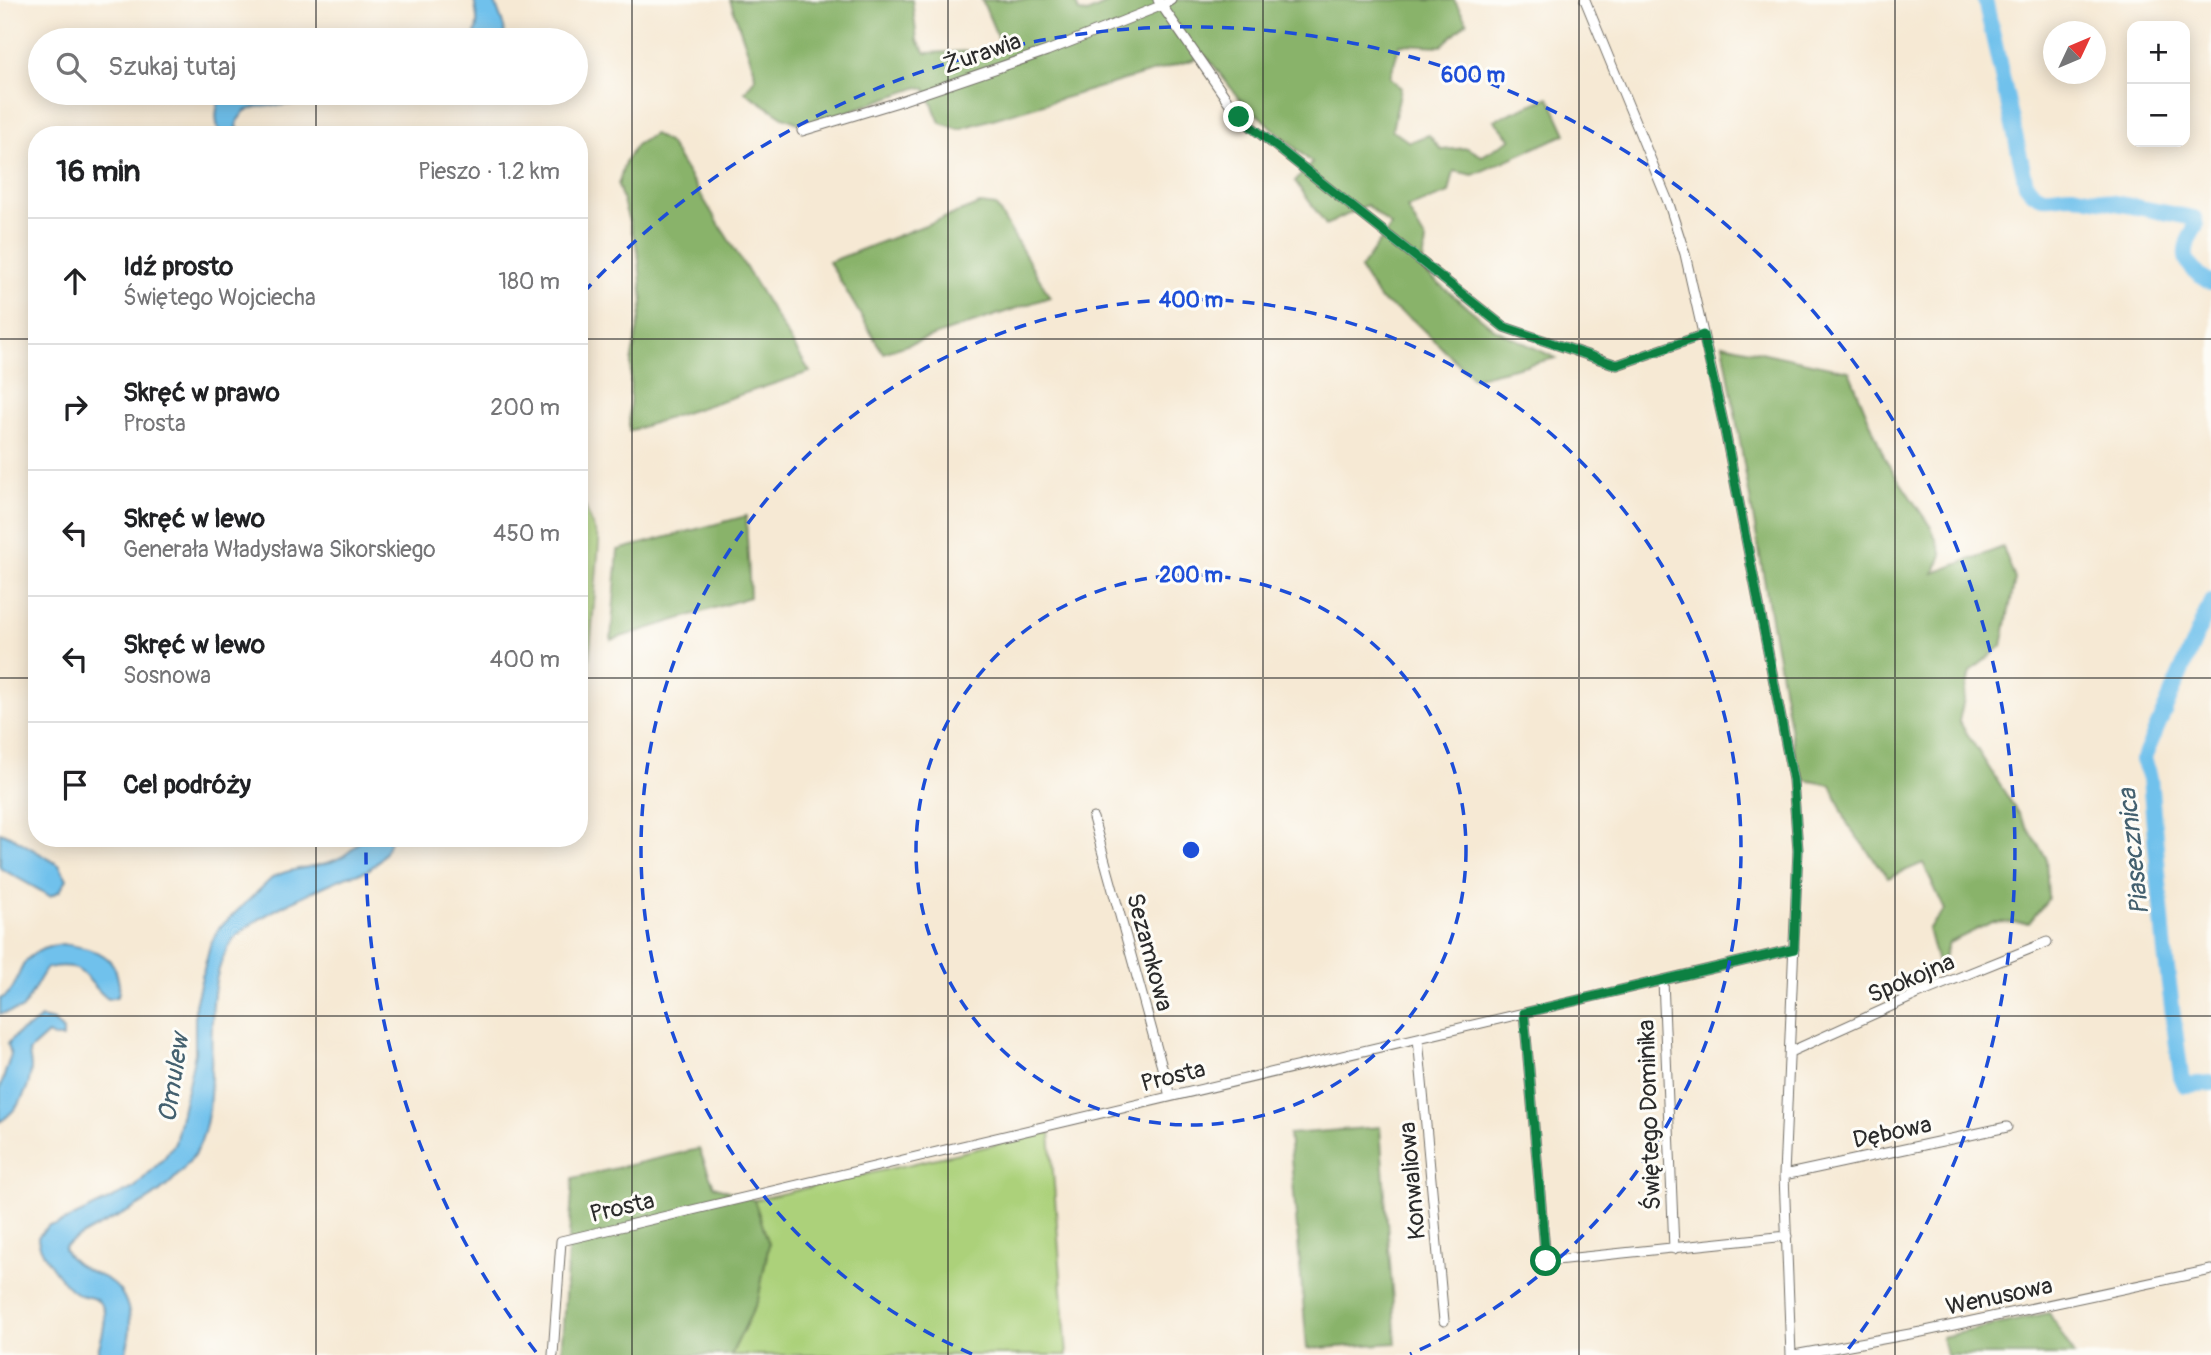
<!DOCTYPE html>
<html lang="pl">
<meta charset="utf-8">
<style>
body{margin:0;font-family:Pangolin,sans-serif;background:#f6f6f6;color:#202124}
.controls{position:absolute;right:21px;top:21px;display:grid;overflow:hidden;border-radius:14px;box-shadow:0 4px 18px #0003}
.controls button{width:63px;height:63px;display:grid;place-items:center;padding:0;border:0;border-bottom:2px solid #e0e0e0;background:#fff;color:#202124;font:35px sans-serif}
.compass{position:absolute;left:2043px;top:21px;width:63px;height:63px;border-radius:50%;background:#fff;box-shadow:0 4px 18px #0003;rotate:46deg}
.stop{position:absolute;width:21px;height:21px;margin:-16px;border:5px solid #0b8043;border-radius:50%;background:#fff}
.stop.end{background:#0b8043;border-color:#fff;box-shadow:0 2px 7px #0008}
.list{margin:0;padding:0;list-style:none}
h2{display:flex;justify-content:space-between;align-items:center;height:91px;margin:0;padding:0 28px;font-size:30px}
h2 small{font-size:23px;font-weight:400;color:#757577}
.list li{display:grid;grid-template-columns:46px 1fr auto;gap:21px;align-items:center;box-sizing:border-box;height:126px;padding:0 28px;border-top:2px solid #e0e0e0}
.list b{display:block;font-size:26px;white-space:nowrap}
.list p{margin:0;font-size:23px;white-space:nowrap;color:#757577}
.list em{font-size:23px;font-style:normal;color:#757577}
.icon{flex:none;width:38px;height:38px;fill:none;stroke:currentColor;stroke-width:2;stroke-linecap:round;stroke-linejoin:round}
.map{position:relative;flex:none;width:2211px;height:1355px;overflow:hidden}
.search{position:absolute;background:#fff;box-shadow:0 4px 18px #0003;left:28px;top:28px;width:560px;height:77px;display:flex;align-items:center;gap:18px;box-sizing:border-box;padding:0 24px;border-radius:38px;color:#757577;font-size:26px}
.panel{position:absolute;background:#fff;box-shadow:0 4px 18px #0003;left:28px;top:126px;width:560px;height:721px;border-radius:28px}
.map>svg:first-child{display:block}
</style>
<div class="map">
<svg width="2211" height="1355" viewBox="0 0 2211 1355">
<rect width="100%" height="100%" fill="#fdfcf7"/>
<filter id="ink" filterUnits="userSpaceOnUse"><feTurbulence type="fractalNoise" baseFrequency=".0143" numOctaves="2"/><feDisplacementMap in="SourceGraphic" scale="14" xChannelSelector="R" yChannelSelector="G"/><feConvolveMatrix kernelMatrix="1 2 1 2 8 2 1 2 1" color-interpolation-filters="sRGB"/></filter>
<filter id="wash" filterUnits="userSpaceOnUse"><feTurbulence type="fractalNoise" baseFrequency=".00686" numOctaves="4" result="noise"/><feDisplacementMap in="SourceGraphic" scale="28" xChannelSelector="R" yChannelSelector="G"/><feGaussianBlur stdDeviation="1.57" result="paint"/><feColorMatrix in="noise" values="0 0 0 0 0 0 0 0 0 0 0 0 0 0 0 0 0 1.4 0 .05"/><feComposite in="paint" operator="in"/></filter>
<g filter="url(#wash)">
<rect width="100%" height="100%" fill="#f6e9d4"/>
<path fill="#acd17a" stroke="#6c7e52" stroke-width="2" d="M579 492 599 542 583 734H579Z
M1050 1132 1067 1355H731L758 1300 769 1244 754 1200Z"/>
<path fill="#89b36a" stroke="#5a6f4a" stroke-width="2" d="M730 0H912L917 40 926 53 998 50 1001 45 982 0H1075L1079 12 1087 13 1115 0H1454L1467 22 1441 46 1400 44 1390 77 1401 88 1392 130 1409 142 1429 135 1441 150 1468 148 1482 156 1511 139 1494 120 1549 97 1566 134 1473 175 1454 171 1449 193 1407 208 1426 241 1422 270 1494 329 1556 358 1473 378 1413 320 1380 300 1360 269 1391 226 1367 205 1326 225 1295 181 1312 163 1239 98 1206 56 959 129 940 123 926 89 919 87 806 126 783 117 745 92 755 78 754 69Z
M654 134 669 143 810 372 629 431 631 362 643 302 638 251 618 185 625 162 636 145Z
M980 204 996 206 1050 297 883 353 829 262Z
M1723 344 1849 371 1886 461 1932 529 1942 555 1934 573 2003 547 2015 579 2002 646 1970 672 1959 721 2046 857 2048 899 2029 923 1992 922 1949 943 1939 971 1928 929 1945 910 1923 863 1888 878 1848 825 1831 785 1799 779Z
M746 516 750 597 611 640 618 550Z
M1380 1127 1396 1343 1307 1349 1289 1134Z
M699 1149 714 1186 754 1200 769 1244 758 1300 731 1355H561L573 1178Z
M2049 1313 2074 1355H1946L1942 1337Z"/>
<path fill="#70c1ec" stroke="#4e768c" stroke-width="2" d="M474 0H494L504 27 505 40H472C480 26 477 15 474 0Z
M232 93H372L313 103 257 107 245 111 238 120 237 127 243 135H220C215 120 215 112 220 98Z
M0 832 12 837 59 865 67 879 60 891 50 896 0 868Z
M362 838H390C389 851 377 865 366 871 359 874 352 874 345 877 317 889 252 917 234 939 195 989 224 1081 201 1141 196 1156 184 1169 173 1180 143 1211 100 1221 65 1246L64 1249C74 1268 91 1270 108 1280 134 1297 133 1329 125 1355H97C100 1342 109 1318 102 1306 97 1296 86 1298 78 1294 66 1289 37 1250 38 1237L49 1225H56L134 1188 164 1158 175 1143 195 1053V1005L210 945 219 928 273 877C306 861 337 873 362 838Z
M62 944C83 947 112 950 117 975 119 984 121 989 117 997L108 999C83 980 86 960 47 968 37 981 32 996 22 1009L0 1014V999C28 986 6 953 62 944Z
M41 1018 54 1021 63 1031V1038H55L48 1034 29 1051C29 1057 31 1062 31 1068 30 1090 18 1110 0 1122V1089L11 1054 8 1044C17 1030 29 1030 41 1018Z"/>
<g fill="none" stroke-linecap="round" stroke-linejoin="round">
<path stroke="#70c1ec" stroke-width="16" d="M1985 0 2026 184C2040 205 2051 195 2073 195L2194 218 2196 226C2178 254 2184 267 2211 283
M2211 602 2143 760 2150 778 2165 953 2181 1076 2185 1085 2211 1083"/>
</g>
</g>
<g filter="url(#ink)">
<g fill="none" stroke-linecap="round" stroke-linejoin="round">
<defs>
<path id="street" d="M1158 0 1239 117 1504 327 1617 365 1703 335
M1585 0 1669 204 1685 254 1724 426 1793 780 1798 850 1784 1175 1791 1355
M802 131 895 103 1047 51 1163 5 1171 0
M1093 818 1170 1096
M1663 980 1674 1249
M1524 1013 1546 1261 1787 1236
M1418 1038 1444 1321
M1790 1052 1918 994 2047 942
M1784 1175 2007 1127
M553 1355 561 1241 1794 949
M1794 1355 1921 1332 2211 1270"/>
</defs>
<use href="#street" stroke="#726e66" stroke-width="11"/>
<use href="#street" stroke="#fff" stroke-width="9"/>
</g>
</g>
<g fill="none" stroke-linecap="round" stroke-linejoin="round" filter="url(#ink)">
<path stroke="#0b8043" stroke-width="9" d="M1239 117 1504 327 1617 365 1703 335 1724 426 1793 780 1798 850 1794 949 1524 1013 1546 1261"/>
</g>
<path fill="none" stroke="#2b2b2b" stroke-width="2" stroke-opacity="0.55" d="M316 0V40M632 0V1355M948 0V1355M1263 0V1355M1579 0V1355M1895 0V1355M316 93V135M0 339H37M579 339H2211M0 678H37M579 678H2211M316 838V1355M0 1016H2211"/>
<g fill="none" stroke="#1d4ed8" stroke-width="3.5" stroke-dasharray="12 9">
<circle cx="1191" cy="850" r="275"/>
<path d="M972 1354A550 550 0 1 1 1410 1354"/>
<path d="M536 1352A825 825 0 0 1 366 843M583 293A825 825 0 0 1 1846 1352"/>
</g>
<g text-anchor="middle" stroke-width="6" stroke-linejoin="round" paint-order="stroke">
<g font-size="24" fill="#2b2b2b" stroke="#fdfcf7">
<text transform="translate(982 53) rotate(-19)" y="8">Żurawia</text>
<text transform="translate(1150 952) rotate(75)" y="8">Sezamkowa</text>
<text transform="translate(1911 978) rotate(-23)" y="8">Spokojna</text>
<text transform="translate(1173 1076) rotate(-14)" y="8">Prosta</text>
<text transform="translate(1649 1115) rotate(-92)" y="8">Świętego Dominika</text>
<text transform="translate(1892 1132) rotate(-12)" y="8">Dębowa</text>
<text transform="translate(1412 1181) rotate(-95)" y="8">Konwaliowa</text>
<text transform="translate(622 1207) rotate(-13)" y="8">Prosta</text>
<text transform="translate(1999 1296) rotate(-12)" y="8">Wenusowa</text>
</g>
<g font-size="26" font-style="italic" fill="#43606f" stroke="#fdfcf7">
<text transform="translate(2133 852) rotate(-96)" y="9">Piasecznica</text>
<text transform="translate(173 1078) rotate(-81)" y="9">Omulew</text>
</g>
</g>
<circle cx="1191" cy="850" r="10" fill="#1d4ed8" stroke="#fdfcf7" stroke-width="3.5"/>
<g font-size="21" text-anchor="middle" font-weight="bold" fill="#1d4ed8" stroke="#fdfcf7" stroke-width="6" stroke-linejoin="round" paint-order="stroke">
<text x="1473" y="82">600 m</text>
<text x="1191" y="307">400 m</text>
<text x="1191" y="582">200 m</text>
</g>
</svg>
<div class="controls">
<button>+</button>
<button>−</button>
</div>
<svg class="compass" viewBox="-18 -18 36 36"><path d="M0-13l5 13h-10z" fill="#e53935"/><path d="M0 13l5-13h-10z" fill="#757577"/></svg>
<div class="stop" style="left:1546px;top:1261px"></div>
<div class="stop end" style="left:1239px;top:117px"></div>
<div class="search"><svg class="icon" aria-label="search" viewBox="0 0 24 24"><circle cx="10" cy="10" r="6"/><path d="M15 15l6 6"/></svg>Szukaj tutaj</div>
<section class="panel">
<h2>16 min<small>Pieszo · 1.2 km</small></h2>
<ul class="list">
<li><svg class="icon" aria-label="ahead" viewBox="0 0 24 24"><path d="M12 20V5M6 11l6-6 6 6"/></svg><div><b>Idź prosto</b><p>Świętego Wojciecha</p></div><em>180 m</em></li>
<li><svg class="icon" aria-label="right" viewBox="0 0 24 24"><path d="M7 20v-9h11M14 6l5 5-5 5"/></svg><div><b>Skręć w prawo</b><p>Prosta</p></div><em>200 m</em></li>
<li><svg class="icon" aria-label="left" viewBox="0 0 24 24"><path d="M17 20v-9H6M10 6l-5 5 5 5"/></svg><div><b>Skręć w lewo</b><p>Generała Władysława Sikorskiego</p></div><em>450 m</em></li>
<li><svg class="icon" aria-label="left" viewBox="0 0 24 24"><path d="M17 20v-9H6M10 6l-5 5 5 5"/></svg><div><b>Skręć w lewo</b><p>Sosnowa</p></div><em>400 m</em></li>
<li><svg class="icon" aria-label="arrive" viewBox="0 0 24 24"><path d="M6 21V4h12l-3 4 3 4H6"/></svg><div><b>Cel podróży</b></div></li>
</ul>
</section>
</div>
